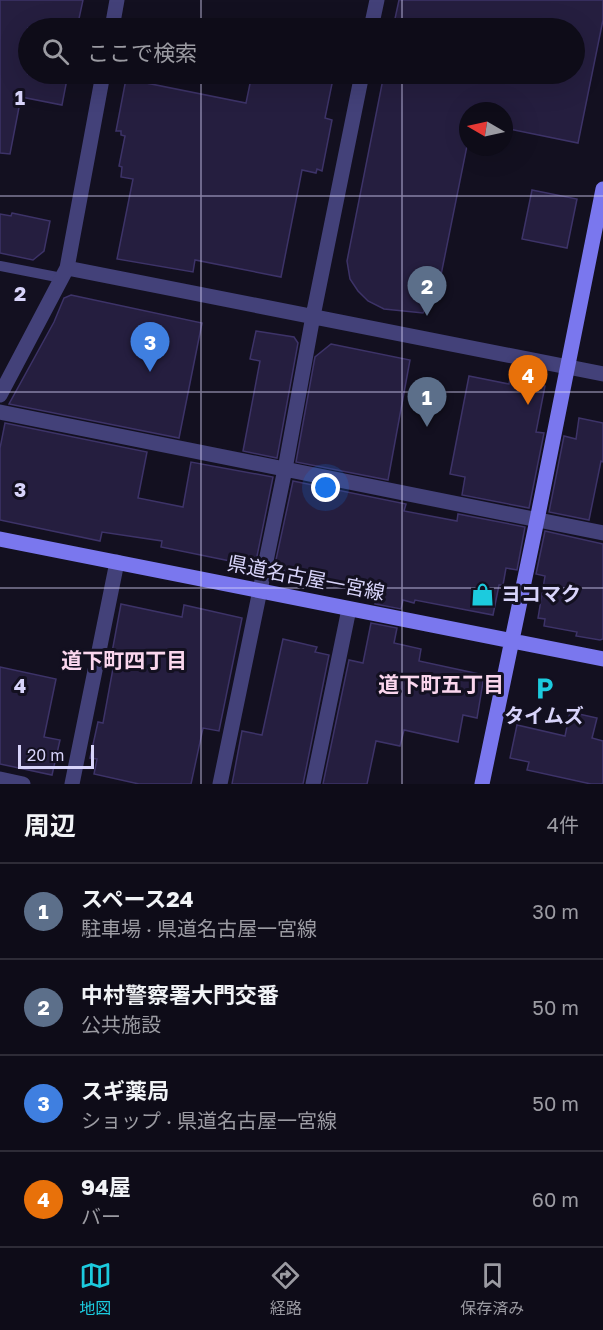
<!DOCTYPE html>
<html lang="ja">
<meta charset="utf-8">
<style>
body{margin:0;font-family:"Golos Text","Noto Sans JP",sans-serif;background:#171521;color:#f1f3f6}
.compass{position:absolute;left:459px;top:102px;width:54px;height:54px;border-radius:50%;background:#0e0c18;box-shadow:0 6px 24px #0002;rotate:279deg}
.scale{position:absolute;left:18px;bottom:15px;width:76px;box-sizing:border-box;padding-left:6px;border:3px solid #d8d4fa;border-top:0;font-size:16px;line-height:21px;white-space:nowrap;color:#d8d4fa;-webkit-text-stroke:4px #131020;paint-order:stroke}
.you{position:absolute;left:326px;top:488px;width:21px;height:21px;margin:-15px;border:4px solid #fff;border-radius:50%;background:#1a73e8;box-shadow:0 0 0 9px #1a73e833}
.badge{display:grid;place-items:center;width:39px;height:39px;border-radius:50%;background:#1ccbde;color:#fff;font-size:20px;font-weight:700}
.pin{position:absolute;translate:-50% -50px;filter:drop-shadow(0 2px 3px #0008)}
.pin::after{content:'';position:absolute;top:32px;width:21px;height:18px;background:inherit;clip-path:polygon(0 0,100% 0,50% 100%)}
.list{margin:0;padding:0;list-style:none}
h2{display:flex;justify-content:space-between;align-items:center;height:78px;margin:0;padding:0 24px;font-size:26px}
h2 small{font-size:20px;font-weight:400;color:#9b9ba2}
.list li{display:grid;grid-template-columns:39px 1fr auto;gap:18px;align-items:center;box-sizing:border-box;height:96px;padding:0 24px;border-top:2px solid #2e2c37}
.list b{display:block;font-size:22px;white-space:nowrap}
.list p{margin:0;font-size:20px;white-space:nowrap;color:#9b9ba2}
.list em{font-size:20px;font-style:normal;color:#9b9ba2}
.icon{flex:none;width:33px;height:33px;fill:none;stroke:currentColor;stroke-width:2;stroke-linecap:round;stroke-linejoin:round}
.map{position:relative;flex:none;width:603px;height:784px;overflow:hidden}
.search{position:absolute;background:#0e0c18;box-shadow:0 6px 24px #0002;left:18px;right:18px;top:18px;height:66px;display:flex;align-items:center;gap:15px;box-sizing:border-box;padding:0 21px;border-radius:33px;color:#9b9ba2;font-size:22px}
.sheet{height:462px;background:#0e0c18}
nav{display:flex;justify-content:space-around;align-items:center;box-sizing:border-box;height:84px;border-top:2px solid #2e2c37;background:#0e0c18;font-size:16px;color:#9b9ba2}
nav a{display:grid;justify-items:center;gap:3px}
nav .on{color:#1ccbde}
.map>svg:first-child{display:block}
</style>
<div class="map">
<svg width="603" height="784" viewBox="0 0 603 784">
<rect width="100%" height="100%" fill="#131020"/>
<path fill="#251e3f" stroke="#3d3368" stroke-width="1.5" d="M0 0H83L77 28H28V74H68L62 105 21 97 10 154 0 153Z
M399 0H603V20L578 143 504 128V111H468V141L440 280 423 313 384 309 368 301 358 291 350 279 347 261 384 74H574V28H393Z
M252 74H334L325 118 332 120 322 171 317 169 316 173 302 170 281 277 195 260 193 272 117 259 133 179 121 177 122 167 119 166 125 136 121 135V131H116L126 79 246 103Z
M532 190 577 199 567 248 522 239Z
M12 213 50 221 44 251 33 260 0 253V214L11 216Z
M71 295 202 323 179 438 9 404 54 322 64 298Z
M256 331 294 337 298 343 277 458 243 451 260 361 250 359Z
M331 344 410 360 388 480 296 462 315 357Z
M469 376 509 384 510 379 545 386 536 432 544 433 529 508 462 495 465 477 450 474Z
M579 418 603 423V462L601 461 589 520 549 512 564 436 576 439Z
M5 423 147 452 138 498 183 507 191 462 273 477 255 566 161 547 162 541 102 532 100 541 0 520V448Z
M293 481 406 504 404 511 457 521 458 514 525 527 517 570 506 568 503 585H499L493 615 415 600 414 603 403 600 401 609 375 604 377 596 370 594V593L334 586 335 581 274 569Z
M545 531 603 544V639L600 640 576 636 577 632 544 626 545 619 538 618 545 576 536 574Z
M121 604 182 617 184 605 242 618 219 731 203 728 191 784H139L94 774 97 759 90 758 98 722 103 723 114 663H110Z
M371 623 397 628 394 643 421 649 419 661 479 674 483 682 477 718 463 715 458 742 404 730 400 746 376 741 367 784H323L349 660 363 663Z
M283 639 317 647 315 652 329 655 303 784H232L242 731 262 735Z
M0 667 56 679 44 737 60 740 52 775 0 764Z
M570 712 597 718 592 738 603 741V784H591L527 770 529 762 510 758 517 725 565 736Z"/>
<g fill="none" stroke-linecap="round" stroke-linejoin="round">
<path stroke="#434179" stroke-width="10" d="M0 266 62 278"/>
<path stroke="#434179" stroke-width="15" d="M112 28 117 0
M371 28 377 0
M67 268 603 374
M0 395 67 268 103 74
M0 412 603 533
M0 779 23 784
M72 784 117 562
M220 784 285 469 313 316 362 74
M313 784 349 609"/>
<path stroke="#7a77ee" stroke-width="15" d="M0 539 603 659
M482 784 537 520 603 189"/>
</g>
<path fill="none" stroke="#d8d4fa" stroke-width="1.5" stroke-opacity="0.55" d="M201 0V28M402 0V28M201 74V784M402 74V784M0 196H603M0 392H603M0 588H603"/>
<defs>
<symbol id="shop-bare" viewBox="-9 -9 18 18"><path d="M-5-2.5h2.3a2.7 3.5 0 0 1 5.4 0H5L5.5 6h-11ZM-1.5-2.5h3a1.5 2.3 0 0 0-3 0Z" fill="#1ccbde" stroke="#131020" stroke-width="2.5" paint-order="stroke"/></symbol>
<symbol id="parking-bare" viewBox="-9 -9 18 18"><path d="M-3.5-5.5H1a3.5 3.5 0 0 1 0 7H-1V5.5H-3.5ZM-1-3.4V-.6H.8a1.4 1.4 0 0 0 0-2.8Z" fill="#1ccbde" stroke="#131020" stroke-width="2.5" paint-order="stroke"/></symbol>
</defs>
<g fill-rule="evenodd">
<use href="#shop-bare" x="466" y="578" width="33" height="33"/>
<use href="#parking-bare" x="528" y="672" width="33" height="33"/>
</g>
<g text-anchor="middle" stroke-width="6" stroke-linejoin="round" paint-order="stroke">
<g font-size="20" fill="#d8d4fa" stroke="#131020">
<text transform="translate(306 578) rotate(11)" y="7">県道名古屋一宮線</text>
</g>
<g font-size="20" font-weight="bold" fill="#d8d4fa" stroke="#131020" text-anchor="start">
<text x="501" y="601">ヨコマク</text>
<text x="544" y="723" text-anchor="middle">タイムズ</text>
</g>
<g font-size="21" font-weight="bold" fill="#fad6ed" stroke="#131020">
<text x="124" y="668">道下町四丁目</text>
<text x="441" y="692">道下町五丁目</text>
</g>
</g>
<g font-size="20" text-anchor="middle" font-weight="bold" fill="#d8d4fa" stroke="#131020" stroke-width="6" stroke-linejoin="round" paint-order="stroke">
<text x="20" y="105">1</text>
<text x="20" y="301">2</text>
<text x="20" y="497">3</text>
<text x="20" y="693">4</text>
</g>
</svg>
<svg class="compass" viewBox="-18 -18 36 36"><path d="M0-13l5 13h-10z" fill="#e53935"/><path d="M0 13l5-13h-10z" fill="#9b9ba2"/></svg>
<div class="scale">20 m</div>
<div class="you"></div>
<div class="pin badge" style="left:427px;top:427px;background:#5c6f8a">1</div>
<div class="pin badge" style="left:427px;top:316px;background:#5c6f8a">2</div>
<div class="pin badge" style="left:150px;top:372px;background:#3f7fe0">3</div>
<div class="pin badge" style="left:528px;top:405px;background:#e8710a">4</div>
<div class="search"><svg class="icon" aria-label="search" viewBox="0 0 24 24"><circle cx="10" cy="10" r="6"/><path d="M15 15l6 6"/></svg>ここで検索</div>
</div>
<section class="sheet">
<h2>周辺<small>4件</small></h2>
<ul class="list">
<li><span class="badge" style="background:#5c6f8a">1</span><div><b>スペース24</b><p>駐車場 · 県道名古屋一宮線</p></div><em>30 m</em></li>
<li><span class="badge" style="background:#5c6f8a">2</span><div><b>中村警察署大門交番</b><p>公共施設</p></div><em>50 m</em></li>
<li><span class="badge" style="background:#3f7fe0">3</span><div><b>スギ薬局</b><p>ショップ · 県道名古屋一宮線</p></div><em>50 m</em></li>
<li><span class="badge" style="background:#e8710a">4</span><div><b>94屋</b><p>バー</p></div><em>60 m</em></li>
</ul>
</section>
<nav>
<a class="on"><svg class="icon" aria-label="map" viewBox="0 0 24 24"><path d="M3 6l6-2 6 2 6-2v14l-6 2-6-2-6 2zM9 4v14M15 6v14"/></svg>地図</a>
<a><svg class="icon" aria-label="directions" viewBox="0 0 24 24"><path d="M12 3l9 9-9 9-9-9zM9 14v-3h6M13 9l2 2-2 2"/></svg>経路</a>
<a><svg class="icon" aria-label="saved" viewBox="0 0 24 24"><path d="M7 4h10v16l-5-4-5 4z"/></svg>保存済み</a>
</nav>
